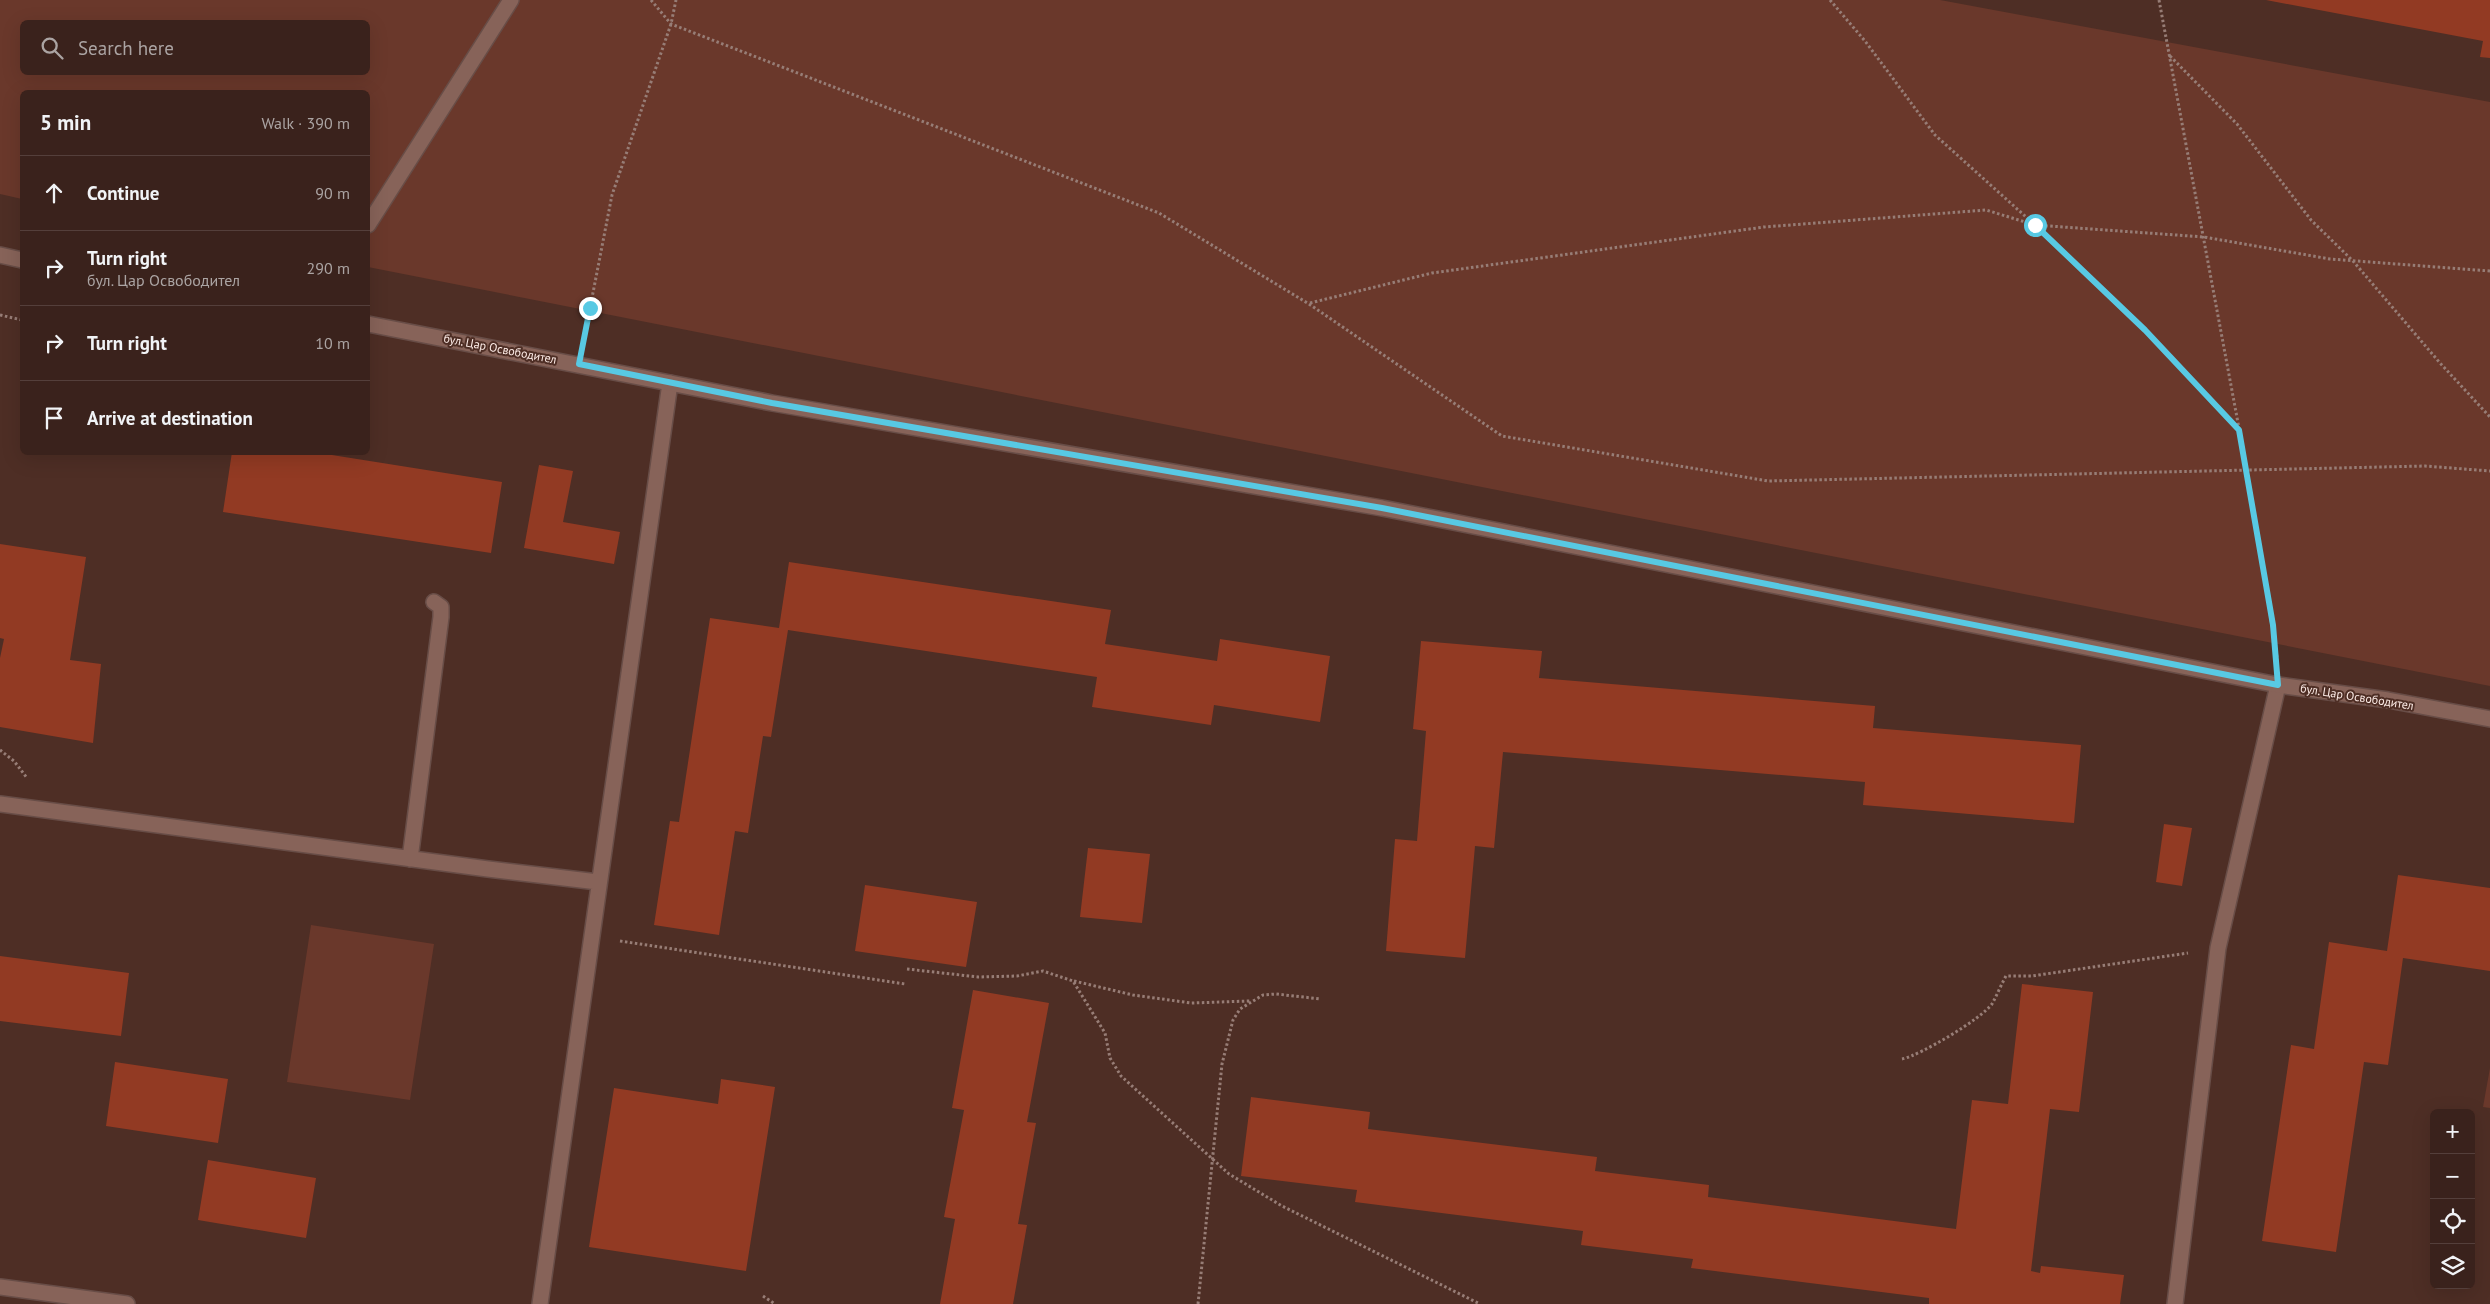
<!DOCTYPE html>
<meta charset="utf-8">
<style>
body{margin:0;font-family:"PT Sans",sans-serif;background:#452f29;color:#f1f3f6}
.controls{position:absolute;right:15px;bottom:15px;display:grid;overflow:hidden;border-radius:8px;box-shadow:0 5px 20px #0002}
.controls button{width:45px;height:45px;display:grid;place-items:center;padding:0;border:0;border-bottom:1px solid #543f3b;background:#3a221c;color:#f1f3f6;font:25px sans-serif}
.stop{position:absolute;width:15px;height:15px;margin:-11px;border:4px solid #58c9e3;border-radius:50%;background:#fff}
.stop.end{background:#58c9e3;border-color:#fff;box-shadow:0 1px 5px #0008}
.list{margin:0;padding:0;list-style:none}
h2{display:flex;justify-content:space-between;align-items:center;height:65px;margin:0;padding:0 20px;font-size:21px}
h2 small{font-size:16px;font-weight:400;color:#aba4a3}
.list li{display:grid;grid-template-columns:32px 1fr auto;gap:15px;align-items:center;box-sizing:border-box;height:75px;padding:0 20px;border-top:1px solid #543f3b}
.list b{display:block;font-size:19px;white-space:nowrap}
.list p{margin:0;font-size:16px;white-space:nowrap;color:#aba4a3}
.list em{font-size:16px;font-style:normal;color:#aba4a3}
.icon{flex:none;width:28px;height:28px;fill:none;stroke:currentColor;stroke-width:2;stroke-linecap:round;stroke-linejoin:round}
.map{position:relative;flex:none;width:2490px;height:1304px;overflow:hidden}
.search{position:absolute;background:#3a221c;box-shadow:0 5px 20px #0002;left:20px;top:20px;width:350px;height:55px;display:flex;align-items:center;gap:12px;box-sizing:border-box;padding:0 18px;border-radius:8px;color:#aba4a3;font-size:19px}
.panel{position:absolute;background:#3a221c;box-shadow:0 5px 20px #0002;left:20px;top:90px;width:350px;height:365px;border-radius:8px}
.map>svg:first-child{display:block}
</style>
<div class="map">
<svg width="2490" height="1304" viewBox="0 0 2490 1304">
<rect width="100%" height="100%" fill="#4e2e25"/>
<path fill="#6a382b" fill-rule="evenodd" d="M0 0H1940L2490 102V686L368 267V92H22V199L0 194ZM22 22H368V72H22Z
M311 925 434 944 410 1100 287 1082Z
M2490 1068V1108L2483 1107Z"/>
<path fill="#923a23" d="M2266 0H2490V58L2480 57 2483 41Z
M232 452H313L502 482 491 553 223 512Z
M539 465 573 471 563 522 620 532 614 564 524 548Z
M0 544 86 557 70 660 101 664 93 743 0 727V658L4 639 0 638Z
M789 562 1111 610 1105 644 1217 661 1220 639 1330 656 1320 722 1214 705 1211 725 1092 707 1097 677 788 630 771 737 763 736 748 833 735 831 719 935 654 925 670 821 679 822 710 618 779 628Z
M1421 641 1542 651 1539 678 1875 706 1873 728 2081 745 2074 823 1863 805 1865 782 1503 752 1494 848 1475 846 1465 958 1386 951 1395 839 1417 841 1426 731 1413 729Z
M2164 824 2192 828 2182 886 2156 882Z
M1088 848 1150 854 1142 923 1080 917Z
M2398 875 2490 888V971L2403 958 2388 1065 2364 1062 2336 1252 2262 1241 2291 1045 2314 1049 2329 942 2387 951Z
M865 885 977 902 966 967 855 951Z
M0 956 129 973 121 1036 0 1021Z
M2022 984 2093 992 2079 1112 2050 1109 2031 1271 2040 1273 2041 1266 2124 1275 2120 1304H1929V1298L1691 1268 1693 1259 1581 1245 1583 1231 1355 1202 1357 1190 1241 1176 1251 1097 1370 1112 1368 1129 1597 1157 1595 1171 1709 1185 1708 1197 1956 1229 1972 1100 2008 1104Z
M973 990 1049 1003 1027 1122 1036 1123 1018 1224 1027 1225 1013 1304H940L955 1219 944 1217 964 1110 952 1108Z
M115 1062 228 1079 218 1143 106 1126Z
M721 1079 775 1087 746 1271 589 1247 614 1088 718 1104Z
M208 1160 316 1178 306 1238 198 1220Z"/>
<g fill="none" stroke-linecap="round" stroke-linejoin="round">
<defs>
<path id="lane" d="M368 225 511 0
M0 804 488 869 598 882
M410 859 441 617V607L434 602
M0 1287 127 1304
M540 1304 670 383
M2175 1304 2218 948 2278 685"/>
<path id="secondary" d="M0 255 22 260
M368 324 772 403 1382 508 2278 685 2388 700 2490 719"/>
</defs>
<use href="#lane" stroke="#684d47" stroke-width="18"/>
<use href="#secondary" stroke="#684d47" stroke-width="18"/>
<path stroke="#977d76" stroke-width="3" stroke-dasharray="2.5 2.5" stroke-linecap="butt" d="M651 0 671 24 1159 213 1309 304 1502 436 1768 481 2425 466 2490 471
M1830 0 1865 41 1935 135 2035 225 2145 330 2238 430
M2159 0 2247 471 2277 657
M2170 56 2237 124 2311 220 2353 261 2440 363 2490 417
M1310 303 1432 273 1764 227 1986 210 2035 225 2204 237 2330 259 2490 271
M0 315 22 320
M584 339 612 195 671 24 676 0
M0 750 14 761 27 778
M620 941 905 984
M907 969 978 977 1017 976 1043 971 1073 981 1105 1033 1110 1058 1121 1076 1229 1174 1282 1206 1480 1304
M1074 981 1133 995 1191 1003 1250 1001
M1902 1059C1921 1055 1981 1019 1992 1004 1997 995 2001 985 2006 976H2032L2188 953
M763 1296 775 1304
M1198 1304 1222 1064 1233 1020 1240 1009 1263 995 1276 994 1321 999"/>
<use href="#lane" stroke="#876359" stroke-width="15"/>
<use href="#secondary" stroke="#876359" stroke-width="15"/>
</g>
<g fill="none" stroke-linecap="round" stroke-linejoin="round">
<path stroke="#58c9e3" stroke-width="6" d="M590 308 579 364 772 403 1382 508 2278 685 2273 625 2239 430 2145 330 2035 225"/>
</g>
<g text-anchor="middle" stroke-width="4" stroke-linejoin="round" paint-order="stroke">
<g font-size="12" fill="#feede8" stroke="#4e2e25">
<text transform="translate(500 349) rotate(11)" y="4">бул. Цар Освободител</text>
<text transform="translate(2357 697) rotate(9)" y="4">бул. Цар Освободител</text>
</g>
</g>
</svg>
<div class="controls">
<button>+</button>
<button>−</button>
<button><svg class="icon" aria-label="locate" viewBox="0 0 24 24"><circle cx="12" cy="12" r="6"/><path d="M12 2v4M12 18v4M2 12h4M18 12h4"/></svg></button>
<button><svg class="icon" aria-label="layers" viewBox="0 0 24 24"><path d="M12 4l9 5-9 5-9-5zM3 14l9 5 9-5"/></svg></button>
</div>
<div class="stop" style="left:2035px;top:225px"></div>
<div class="stop end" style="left:590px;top:308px"></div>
<div class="search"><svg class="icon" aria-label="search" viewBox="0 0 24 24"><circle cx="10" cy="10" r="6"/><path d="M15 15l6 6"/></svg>Search here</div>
<section class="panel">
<h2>5 min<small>Walk · 390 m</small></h2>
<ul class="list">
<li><svg class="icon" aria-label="ahead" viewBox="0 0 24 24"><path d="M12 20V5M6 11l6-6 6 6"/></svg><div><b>Continue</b></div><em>90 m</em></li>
<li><svg class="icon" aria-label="right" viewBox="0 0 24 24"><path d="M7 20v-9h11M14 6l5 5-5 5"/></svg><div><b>Turn right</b><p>бул. Цар Освободител</p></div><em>290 m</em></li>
<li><svg class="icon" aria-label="right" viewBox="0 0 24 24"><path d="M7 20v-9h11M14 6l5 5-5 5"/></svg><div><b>Turn right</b></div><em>10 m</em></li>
<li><svg class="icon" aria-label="arrive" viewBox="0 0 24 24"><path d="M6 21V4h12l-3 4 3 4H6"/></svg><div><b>Arrive at destination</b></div></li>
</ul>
</section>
</div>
